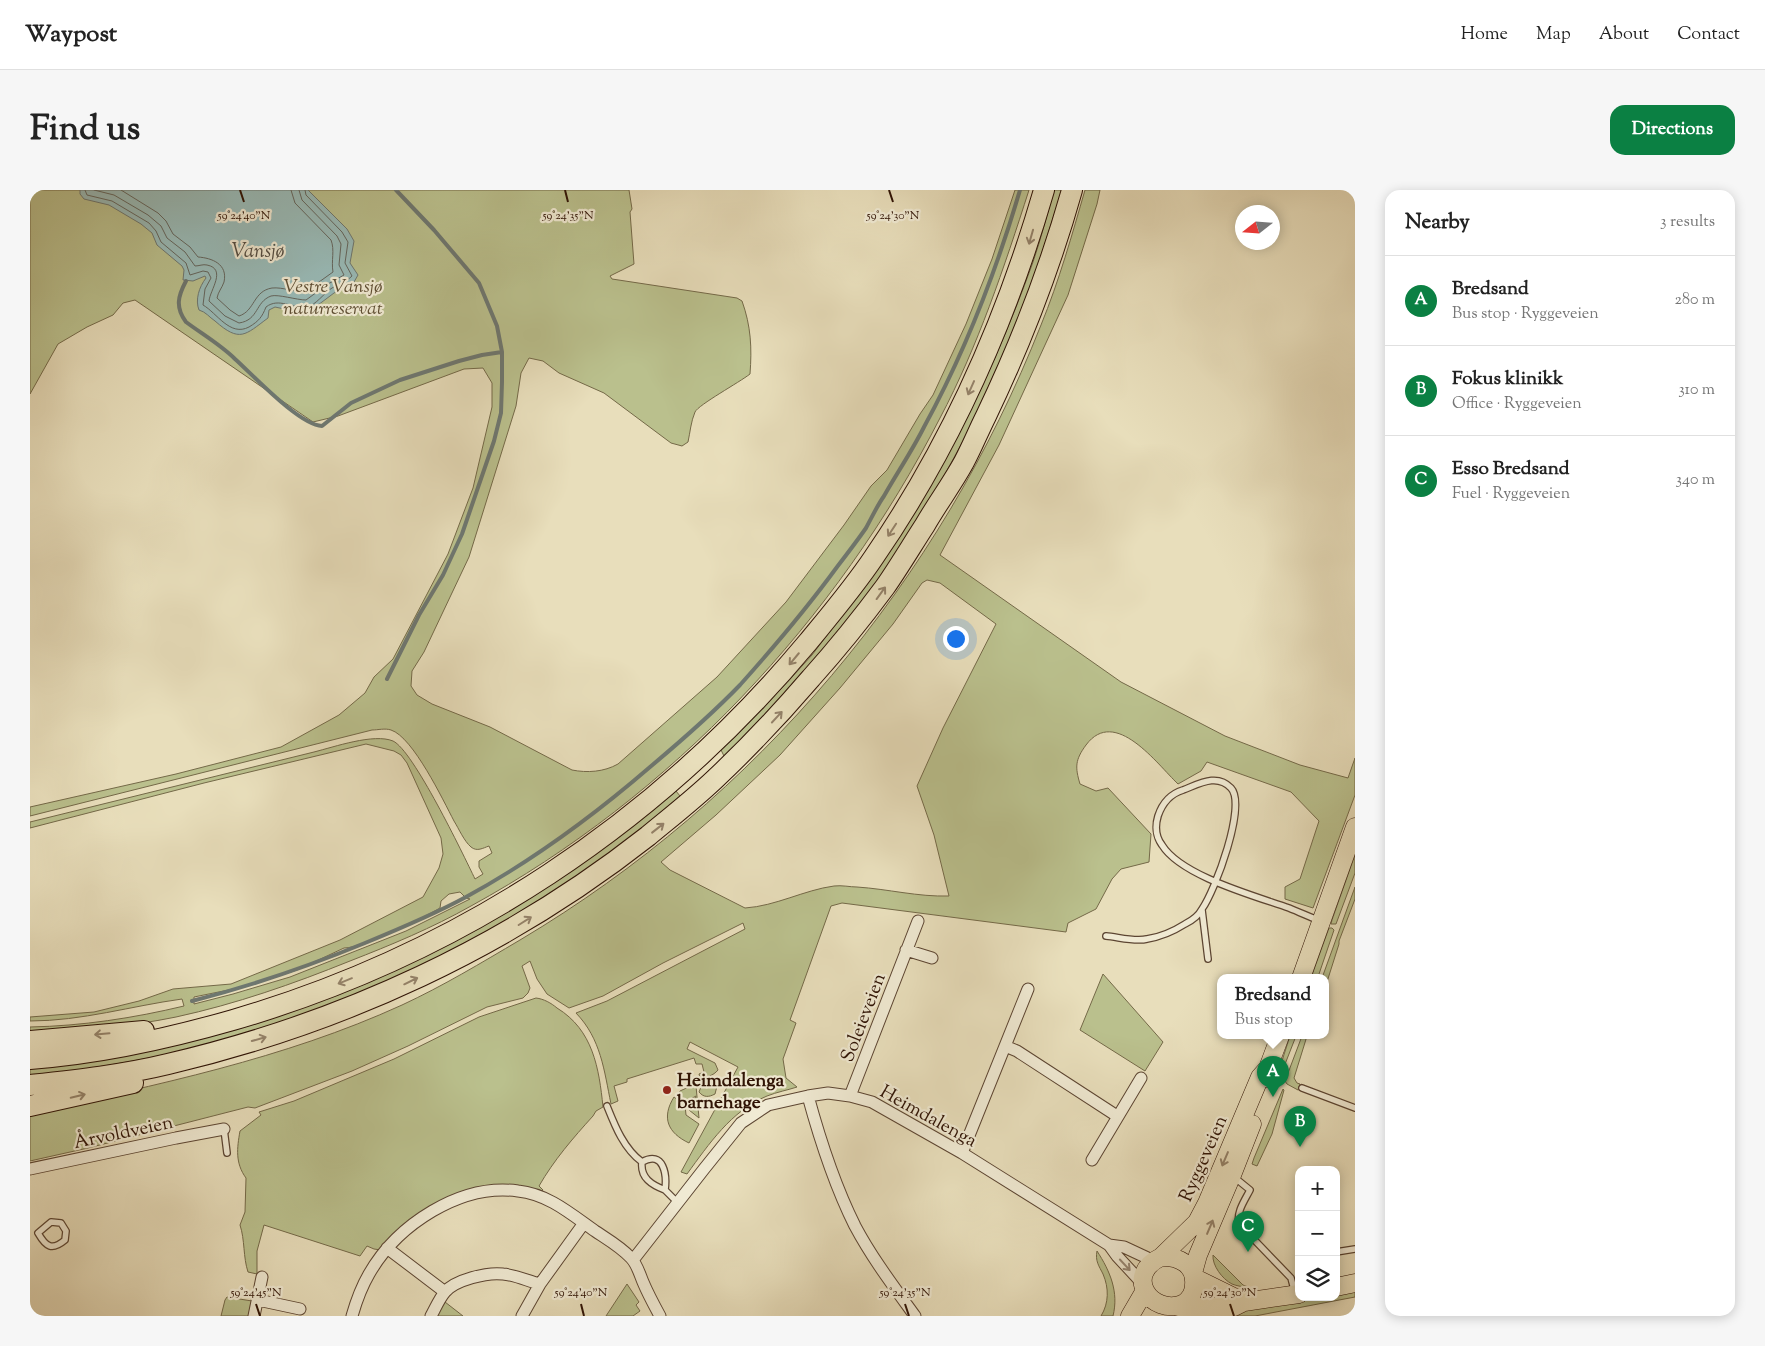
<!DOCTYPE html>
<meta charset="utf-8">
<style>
body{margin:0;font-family:"Sorts Mill Goudy",serif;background:#f6f6f6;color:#222}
.controls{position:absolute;right:15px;bottom:15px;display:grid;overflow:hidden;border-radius:10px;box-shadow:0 2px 12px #0003}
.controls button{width:45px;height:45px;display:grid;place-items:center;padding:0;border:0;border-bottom:1px solid #e0e0e0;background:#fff;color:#222;font:25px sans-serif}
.compass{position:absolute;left:1205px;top:15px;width:45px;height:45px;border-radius:50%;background:#fff;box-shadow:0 2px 12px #0003;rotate:253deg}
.you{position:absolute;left:925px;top:448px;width:18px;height:18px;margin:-12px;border:4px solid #fff;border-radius:50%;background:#1a73e8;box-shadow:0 0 0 8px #1a73e833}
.badge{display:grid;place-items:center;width:32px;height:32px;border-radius:50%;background:#0b8043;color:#fff;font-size:16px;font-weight:700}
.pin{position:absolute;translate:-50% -41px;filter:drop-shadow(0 1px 2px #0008)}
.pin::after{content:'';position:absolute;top:26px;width:18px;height:15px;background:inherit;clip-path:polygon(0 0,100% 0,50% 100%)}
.popup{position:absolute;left:1187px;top:784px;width:112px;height:65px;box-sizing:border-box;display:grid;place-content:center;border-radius:10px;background:#fff;filter:drop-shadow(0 1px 4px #0005);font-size:16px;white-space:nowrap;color:#767676}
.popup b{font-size:19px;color:#222}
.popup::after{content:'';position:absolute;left:50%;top:100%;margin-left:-10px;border:10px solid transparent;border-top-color:#fff}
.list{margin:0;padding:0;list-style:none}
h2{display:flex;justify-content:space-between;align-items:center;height:65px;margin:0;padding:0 20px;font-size:21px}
h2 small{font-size:16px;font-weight:400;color:#767676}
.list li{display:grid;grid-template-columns:32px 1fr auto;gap:15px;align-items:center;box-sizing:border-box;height:90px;padding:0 20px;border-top:1px solid #e0e0e0}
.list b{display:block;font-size:19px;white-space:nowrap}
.list p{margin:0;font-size:16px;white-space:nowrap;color:#767676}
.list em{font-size:16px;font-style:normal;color:#767676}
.icon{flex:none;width:28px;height:28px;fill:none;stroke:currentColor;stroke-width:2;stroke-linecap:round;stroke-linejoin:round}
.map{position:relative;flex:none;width:1325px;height:1126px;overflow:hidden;border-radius:15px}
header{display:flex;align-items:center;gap:30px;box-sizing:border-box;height:70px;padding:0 25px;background:#fff;border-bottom:1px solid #e0e0e0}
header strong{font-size:24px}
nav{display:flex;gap:28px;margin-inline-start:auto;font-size:18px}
.intro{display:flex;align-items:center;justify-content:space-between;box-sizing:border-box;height:120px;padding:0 30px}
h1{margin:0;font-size:35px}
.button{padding:12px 22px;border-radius:15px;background:#0b8043;color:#fff;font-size:18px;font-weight:700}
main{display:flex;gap:30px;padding:0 30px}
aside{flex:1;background:#fff;border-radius:15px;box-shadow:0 2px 12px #0003}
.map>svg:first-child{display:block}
</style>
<header>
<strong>Waypost</strong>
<nav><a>Home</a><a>Map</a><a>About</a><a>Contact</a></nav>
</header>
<div class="intro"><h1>Find us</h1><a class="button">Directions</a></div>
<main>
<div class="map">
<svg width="1325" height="1126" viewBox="0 0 1325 1126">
<rect width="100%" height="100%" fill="#e8debb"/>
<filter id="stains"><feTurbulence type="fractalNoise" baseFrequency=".004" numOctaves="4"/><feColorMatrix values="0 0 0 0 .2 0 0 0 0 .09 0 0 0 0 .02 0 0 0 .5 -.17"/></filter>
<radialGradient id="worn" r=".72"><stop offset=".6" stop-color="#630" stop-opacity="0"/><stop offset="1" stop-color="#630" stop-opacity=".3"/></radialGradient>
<path fill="#bac08d" stroke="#746948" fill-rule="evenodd" d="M0 0H599L602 19 600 22 604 74 580 86 582 89 707 108 712 111C721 136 722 158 720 184 710 192 668 215 665 222 661 231 660 243 658 252L652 256 641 253 574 203 529 183 513 171 499 168 491 183 486 216 439 367 394 462 382 481 381 496 387 505 402 514 460 537 542 580C557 583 574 582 588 574L687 487 756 412 814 335 841 296 857 280 890 224 903 205 936 134 962 69 985 0H999C974 78 948 156 910 228 806 431 642 606 441 716 402 738 361 755 320 771 263 794 206 814 146 827 98 837 49 840 0 844V837C52 836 104 828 154 816L152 809C101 816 52 831 0 831V827L64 822 109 811 143 799 201 794 310 750 393 707 409 678 413 664 411 648 377 573 371 565 364 561 336 554 174 593 0 638V632L284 562C304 557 344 543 363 551 383 560 433 664 445 689L453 684 449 677V671L462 663 459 656C453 658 447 662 441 657 434 651 429 639 424 631 413 610 383 547 361 540 355 538 348 540 342 540L0 626V617L146 584 251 557 309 525 335 503 344 487 363 469 418 364 443 298 462 217V193L453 178 434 179 308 226 283 232 105 110 93 113 83 125 57 137 28 154 0 204ZM430 702 436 708 440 709 376 741 260 787 203 804 164 814V807L218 796 267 780 314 758C334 758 391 729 410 718L411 711 419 704Z
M1024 0H1032L995 116 938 242 909 295 865 367 843 398 771 488 697 566H694L691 560C722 529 753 498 782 465 793 451 803 437 814 423 896 317 958 198 1003 72 1011 49 1017 24 1024 0Z
M1055 0H1070L1067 14 1038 105 969 255 910 365 1091 492 1195 546 1270 575 1318 588 1325 568V605L1283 718 1255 709V697L1270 689 1289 631 1261 602 1177 572 1171 581 1148 594C1127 574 1085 516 1056 555 1045 570 1045 577 1050 594L1066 601 1078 598 1121 644 1119 672 1091 679 1082 689 1066 719 1038 733 1036 742 812 713 801 716 760 830 766 833 753 869 756 888 767 897C758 900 747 902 737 906 701 921 679 954 657 984L651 982 708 877 660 852 657 859 685 873 688 880C683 886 677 887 670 888L669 884 674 882 672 874H666L664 868 597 889V892L584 896 588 911 581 914C574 880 571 849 546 823L577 811 715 739 713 733 633 773 573 806 539 818 517 804 507 789 500 771 492 776 500 798 498 803 493 808 457 817 378 856 322 881 225 918 218 917 58 958 0 971V923C126 895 254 869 372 815 413 796 451 773 490 750 727 609 910 391 1011 135 1029 91 1042 45 1055 0ZM897 390 910 393 966 434 913 538 887 596 904 645 919 706C888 707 858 699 827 697 820 697 812 695 804 696 774 700 746 716 715 718L640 680 631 672 686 625 750 565 810 498 863 434 892 393Z
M646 601 650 606C628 627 603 645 579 663 478 738 367 794 247 834 229 840 212 846 193 851 130 868 65 878 0 887V879L186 845 256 823 334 794 423 752 507 703 589 646Z
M1325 665V683L1306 734H1301L1302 730Z
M1325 697V709L1309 751V754L1296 795V788H1292Z
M1299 738H1302L1304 740 1289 784 1287 788H1281Z
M1073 784 1133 852 1115 881 1050 840Z
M506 808C514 809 521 813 527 818 563 840 569 878 573 917L566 921 563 926C543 948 524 970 509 996L513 1000 510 1002 449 998 351 1060 344 1059 337 1056 330 1066 234 1035 227 1061V1084L218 1082C213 1067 215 1050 210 1035L215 1022 216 988C205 973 207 958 210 941L231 925 229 922 264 911 364 869 449 827Z
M1260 846H1266L1250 887 1249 880Z
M1272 846H1277L1264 888 1267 893 1270 894 1268 900 1257 894 1255 891Z
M680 893 687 896 685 904C679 907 674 908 669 902L671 897Z
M663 895 666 896 669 928 659 920 666 906 657 911 647 905 650 901Z
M1253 899 1254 900 1242 944 1227 976 1222 974 1224 968Z
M644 907 655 915 656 925 669 934 659 953C638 943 631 928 644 907Z
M1067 1061C1080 1081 1089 1102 1083 1126H1071C1079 1113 1079 1098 1073 1084 1069 1076 1065 1071 1067 1061Z
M1183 1065 1213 1095 1218 1097C1213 1097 1207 1096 1202 1094 1192 1089 1182 1075 1183 1065Z
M597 1094 609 1112 606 1115 610 1121 603 1126H576Z
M1325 1100V1107L1225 1126H1190V1125L1289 1107H1306V1104Z
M197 1107 222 1111 219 1126H191L195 1110Z
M415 1112 433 1126H405Z"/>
<path fill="#99bbb8" stroke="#6e7770" d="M50 0H278L317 39 324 51 320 73 328 85 324 92 304 103 280 121 259 120 245 117 239 120 238 128C215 145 210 153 185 131 179 127 176 122 169 120 165 110 169 97 176 88L175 86 163 91 153 90 154 80 152 76 127 55 122 43 111 34 79 15 54 9 50 4Z"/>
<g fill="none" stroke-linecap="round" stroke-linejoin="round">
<path stroke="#64665e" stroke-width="1" d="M55 0 57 5 82 11 119 33 126 41 131 52 156 73 160 85 173 81 178 82 181 88 175 99 173 115C187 123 200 147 219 137 229 131 232 127 236 117 249 107 262 119 277 117 286 115 294 103 302 98 309 94 316 92 322 86L315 73 318 52 312 42 276 5 275 0
M64 0 84 5 118 25 131 36 137 48 155 62 165 76C169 76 173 74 177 75 197 79 180 100 179 111L195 126 209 133C229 130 225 112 241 106 248 104 267 110 276 110L298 94 314 85 309 75 311 54 307 46 272 10 269 0
M91 0 128 23 136 31 143 44 160 57 168 67C182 68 198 74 194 92 192 98 188 102 187 108L200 120 209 126C225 121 223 101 242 98 253 97 264 102 275 102L303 82C301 71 305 60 301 50L265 13 261 0"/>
<path stroke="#6e7770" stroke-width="4" d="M156 91C148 106 145 117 156 132 172 144 191 155 205 169 223 185 269 235 292 236L321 213 370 190 429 171 452 165 472 162
M357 489 389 425 413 385 432 344 464 251 471 223 472 192V162L467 136 449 93 404 40 366 0
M162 811C221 796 279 776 335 753 369 739 403 725 436 707 502 671 562 627 620 577 651 551 682 524 710 495 744 457 777 418 807 377 817 364 827 351 836 338 842 327 847 316 854 306 867 283 882 261 894 237 935 162 966 82 990 0"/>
<defs>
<path id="lane" d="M1172 720 1178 769
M1076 746C1088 747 1105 752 1117 749 1130 747 1144 741 1155 734 1161 731 1169 725 1172 719 1185 701 1217 615 1201 598 1187 583 1169 594 1153 600 1140 604 1132 614 1128 626 1125 636 1126 647 1132 655 1151 686 1225 706 1259 718 1269 722 1280 727 1290 731
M1272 898 1325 918
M577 916C585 936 594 959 612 972 634 960 637 985 635 1000L647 1012
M194 939 197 963
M612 972C610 988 622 995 635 1000
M1204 987 1220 1000C1215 1010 1206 1022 1209 1034L1261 1088 1265 1103
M21 1032 31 1033 36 1041 35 1050C22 1061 16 1057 8 1043Z
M1306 1062 1325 1059"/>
<path id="street" d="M876 760 902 768
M975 856 987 861 1087 926
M778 906C790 950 804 994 825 1036 842 1068 864 1097 885 1126
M820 906 888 731
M932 963 998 799
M1062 970 1111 888
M0 979 146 948 194 939
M1079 1055 1087 1066 1112 1093
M357 1058 415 1102
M603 1070 674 979 711 933 738 915 778 906 798 903 820 906 842 912 932 963 1079 1055 1094 1057 1124 1071
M228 1110 270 1119
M224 1126 232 1087
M322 1126C326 1112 332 1096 339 1084 367 1035 430 993 488 1001 518 1004 541 1024 565 1041 577 1049 591 1057 601 1068 607 1074 610 1085 613 1092 618 1104 624 1115 630 1126
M401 1126C405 1119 409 1109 415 1102 425 1090 457 1082 473 1084 485 1085 498 1091 510 1094L554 1033
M492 1126 510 1094"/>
<path id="primary" d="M1271 788 1325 637
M1237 888 1238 878 1250 846
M1131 1067C1149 1066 1166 1075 1164 1095 1164 1103 1159 1110 1153 1114 1121 1126 1093 1085 1131 1067L1167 1032 1177 1013 1230 887 1238 878
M1163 1083 1168 1065 1202 985 1222 934
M1165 1088 1214 1112
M1306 1097 1325 1093
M1148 1117H1204L1214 1112 1269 1104
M1100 1126 1114 1102"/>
<path id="highway" d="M0 851 114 841
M0 869C69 864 137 849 203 830 430 764 627 633 778 452 801 424 824 397 844 367 921 255 976 131 1014 0
M0 895C46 890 93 885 138 874 313 833 477 757 618 646 641 627 664 609 685 589 719 557 751 523 781 488 807 459 832 428 855 397 869 377 882 355 895 335 907 314 922 294 934 272 942 257 948 242 956 226 991 153 1020 78 1042 0
M0 916 103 893"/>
</defs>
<use href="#lane" stroke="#5c4532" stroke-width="8"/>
<use href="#street" stroke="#5c4532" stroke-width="13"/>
<use href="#primary" stroke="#2e1204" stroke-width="19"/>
<use href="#highway" stroke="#2e1204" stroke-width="22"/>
<use href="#lane" stroke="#f0ead3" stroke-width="5.5"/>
<use href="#street" stroke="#f0ead3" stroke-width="11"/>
<use href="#primary" stroke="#e8debb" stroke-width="18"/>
<use href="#highway" stroke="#e8debb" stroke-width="20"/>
</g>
<defs><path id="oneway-shaft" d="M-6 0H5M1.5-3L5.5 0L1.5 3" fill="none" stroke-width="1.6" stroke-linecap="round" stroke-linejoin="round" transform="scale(1.25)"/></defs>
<g stroke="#948269">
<use href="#oneway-shaft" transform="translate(1001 47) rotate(106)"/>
<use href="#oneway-shaft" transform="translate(941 198) rotate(114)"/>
<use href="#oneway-shaft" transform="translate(862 340) rotate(123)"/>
<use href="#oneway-shaft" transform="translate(851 403) rotate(-54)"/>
<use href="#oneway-shaft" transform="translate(764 469) rotate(130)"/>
<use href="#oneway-shaft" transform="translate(747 527) rotate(-47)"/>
<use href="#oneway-shaft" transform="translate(628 638) rotate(-38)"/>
<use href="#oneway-shaft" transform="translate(495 731) rotate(-32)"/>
<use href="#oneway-shaft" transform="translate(315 791) rotate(158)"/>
<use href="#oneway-shaft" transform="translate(381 791) rotate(-26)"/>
<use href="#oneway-shaft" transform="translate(72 844) rotate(175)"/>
<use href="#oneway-shaft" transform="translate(229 849) rotate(-16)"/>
<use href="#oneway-shaft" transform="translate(48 906) rotate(-13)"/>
<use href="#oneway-shaft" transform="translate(1195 969) rotate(113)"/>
<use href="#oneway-shaft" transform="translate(1180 1037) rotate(-67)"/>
</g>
<use stroke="#998976" href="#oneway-shaft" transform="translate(1095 1075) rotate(47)"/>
<path fill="none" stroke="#2e1204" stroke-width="2" d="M210 0 214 12M535 0 538 12M859 0 863 12M226 1114 230 1126M551 1114 554 1126M875 1114 879 1126M1200 1114 1204 1126"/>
<circle fill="#8f2418" stroke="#f0ead3" stroke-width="2" cx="637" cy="900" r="5"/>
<g text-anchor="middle" stroke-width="4.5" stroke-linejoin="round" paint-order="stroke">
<g font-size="19" font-style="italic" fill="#5f4f34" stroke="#f0ead3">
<text x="303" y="102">Vestre Vansjø<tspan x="303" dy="22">naturreservat</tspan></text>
</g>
<g font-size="19" fill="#2e1204" stroke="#f0ead3">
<text transform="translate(832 827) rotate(-69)" y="7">Soleieveien</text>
<text transform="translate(899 925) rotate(29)" y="7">Heimdalenga</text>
<text transform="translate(93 941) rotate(-12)" y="7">Årvoldveien</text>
<text transform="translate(1172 968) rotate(-66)" y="7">Ryggeveien</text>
</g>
<g font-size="19" font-weight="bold" fill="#2e1204" stroke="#f0ead3" text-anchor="start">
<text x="647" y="896">Heimdalenga<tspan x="647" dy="22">barnehage</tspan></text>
</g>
<g font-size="20" font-style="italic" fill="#534d43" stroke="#f0ead3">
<text x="228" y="67">Vansjø</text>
</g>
</g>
<g font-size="12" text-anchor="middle" fill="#2e1204" stroke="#f0ead3" stroke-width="4.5" stroke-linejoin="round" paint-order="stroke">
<text x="214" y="29">59°24'40"N</text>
<text x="538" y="29">59°24'35"N</text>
<text x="863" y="29">59°24'30"N</text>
<text x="226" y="1106">59°24'45"N</text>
<text x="551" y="1106">59°24'40"N</text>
<text x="875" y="1106">59°24'35"N</text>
<text x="1200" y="1106">59°24'30"N</text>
</g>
<rect width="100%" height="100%" filter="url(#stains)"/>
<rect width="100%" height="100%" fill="url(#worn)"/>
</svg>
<div class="controls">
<button>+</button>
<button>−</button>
<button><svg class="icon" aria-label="layers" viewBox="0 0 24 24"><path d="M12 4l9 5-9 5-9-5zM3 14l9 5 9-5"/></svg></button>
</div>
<svg class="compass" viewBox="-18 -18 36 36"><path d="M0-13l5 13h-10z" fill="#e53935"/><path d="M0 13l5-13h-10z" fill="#767676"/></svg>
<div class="you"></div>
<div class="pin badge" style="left:1243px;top:907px">A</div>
<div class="popup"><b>Bredsand</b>Bus stop</div>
<div class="pin badge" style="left:1270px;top:957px">B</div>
<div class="pin badge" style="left:1218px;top:1062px">C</div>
</div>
<aside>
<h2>Nearby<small>3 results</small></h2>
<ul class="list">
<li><span class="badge">A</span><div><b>Bredsand</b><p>Bus stop · Ryggeveien</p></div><em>280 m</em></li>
<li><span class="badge">B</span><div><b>Fokus klinikk</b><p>Office · Ryggeveien</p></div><em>310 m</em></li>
<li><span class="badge">C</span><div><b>Esso Bredsand</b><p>Fuel · Ryggeveien</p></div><em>340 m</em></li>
</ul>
</aside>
</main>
